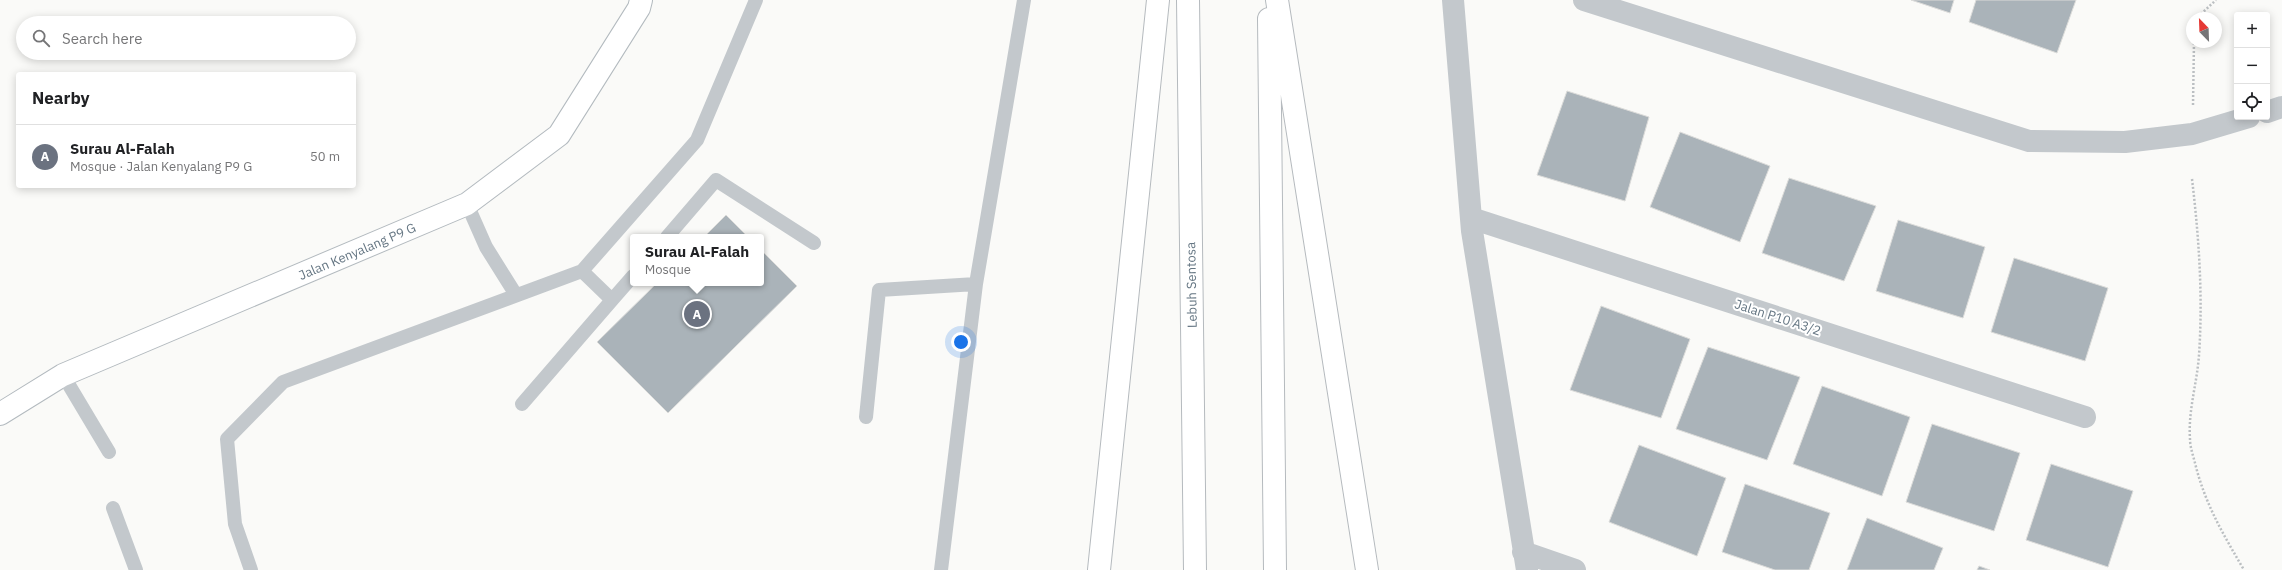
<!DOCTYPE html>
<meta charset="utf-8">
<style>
body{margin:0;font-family:"IBM Plex Sans",sans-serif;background:#f6f6f6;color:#202124}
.controls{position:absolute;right:12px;top:12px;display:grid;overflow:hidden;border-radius:4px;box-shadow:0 2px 10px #0003}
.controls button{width:36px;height:36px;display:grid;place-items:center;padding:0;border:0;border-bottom:1px solid #e0e0e0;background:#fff;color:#202124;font:20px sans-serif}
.compass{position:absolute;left:2186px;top:12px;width:36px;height:36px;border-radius:50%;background:#fff;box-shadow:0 2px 10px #0003;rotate:337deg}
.you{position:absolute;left:961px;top:342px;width:14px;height:14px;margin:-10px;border:3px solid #fff;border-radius:50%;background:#1a73e8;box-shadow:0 0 0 6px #1a73e833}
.badge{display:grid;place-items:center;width:26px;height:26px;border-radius:50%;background:#0b8043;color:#fff;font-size:13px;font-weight:700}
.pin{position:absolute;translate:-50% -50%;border:2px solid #fff;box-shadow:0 1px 4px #0006}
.popup{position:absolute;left:630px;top:234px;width:134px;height:52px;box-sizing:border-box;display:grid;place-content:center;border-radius:4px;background:#fff;filter:drop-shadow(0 1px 3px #0005);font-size:13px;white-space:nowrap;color:#757577}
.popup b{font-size:15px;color:#202124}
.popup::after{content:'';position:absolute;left:50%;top:100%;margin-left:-8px;border:8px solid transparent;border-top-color:#fff}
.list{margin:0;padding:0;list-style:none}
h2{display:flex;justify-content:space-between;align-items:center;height:52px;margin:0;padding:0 16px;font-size:17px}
h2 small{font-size:13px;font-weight:400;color:#757577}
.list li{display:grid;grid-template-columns:26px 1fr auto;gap:12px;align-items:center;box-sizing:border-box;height:64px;padding:0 16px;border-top:1px solid #e0e0e0}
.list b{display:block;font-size:15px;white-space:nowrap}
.list p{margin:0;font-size:13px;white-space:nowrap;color:#757577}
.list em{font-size:13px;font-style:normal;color:#757577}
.icon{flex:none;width:22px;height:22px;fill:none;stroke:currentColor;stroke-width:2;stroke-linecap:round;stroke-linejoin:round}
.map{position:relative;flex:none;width:2282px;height:570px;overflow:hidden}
.search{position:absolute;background:#fff;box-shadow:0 2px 10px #0003;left:16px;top:16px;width:340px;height:44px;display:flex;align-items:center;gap:10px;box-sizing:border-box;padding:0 14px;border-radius:22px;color:#757577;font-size:15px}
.panel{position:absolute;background:#fff;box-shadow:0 2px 10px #0003;left:16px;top:72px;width:340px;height:116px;border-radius:4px}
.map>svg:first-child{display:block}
</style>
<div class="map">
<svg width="2282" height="570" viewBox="0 0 2282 570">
<rect width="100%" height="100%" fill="#fafaf8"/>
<path fill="#aab3b9" stroke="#dcdcda" d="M1911 0H1954L1950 13Z
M1976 0H2076L2057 53 1969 22Z
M1567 91 1649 117 1625 201 1537 175Z
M1680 132 1770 166 1740 242 1650 207Z
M1789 178 1876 206 1844 281 1762 253Z
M726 215 748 237H704Z
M1898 220 1985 247 1963 318 1876 291Z
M761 250 797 286 668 413 597 342 657 283H761Z
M2014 258 2108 288 2085 361 1991 332Z
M1601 306 1690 339 1661 418 1570 390Z
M1708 347 1800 377 1767 460 1676 429Z
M1822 386 1910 417 1882 496 1793 464Z
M1932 424 2020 453 1994 531 1906 502Z
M1639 445 1726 478 1697 556 1609 522Z
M2051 464 2133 491 2108 567 2026 540Z
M1745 484 1830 513 1809 570H1775L1722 552Z
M1867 518 1943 548 1934 570H1847Z
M1979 566 1990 570H1977Z"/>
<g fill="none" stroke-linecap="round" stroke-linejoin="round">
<defs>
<path id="secondary" d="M0 414 63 375 467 204 559 135 639 8 641 0"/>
<path id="primary" d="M1188 0 1195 570
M1277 0 1367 570
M1269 19 1275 570
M1099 570 1158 0"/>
</defs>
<use href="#secondary" stroke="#b3babf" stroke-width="24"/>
<use href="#primary" stroke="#b5babe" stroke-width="24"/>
<path stroke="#bbbfc2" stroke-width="2.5" stroke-dasharray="2 2" stroke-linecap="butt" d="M2200 18 2201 14 2216 0
M2193 105 2194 42
M2192 179C2199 238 2203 296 2199 355 2197 384 2188 410 2190 439 2190 447 2193 455 2195 463 2205 504 2223 534 2244 570"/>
<path stroke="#c3c8cc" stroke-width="14" d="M467 204 486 247 516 295
M667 237 716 180 814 243
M612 300 633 276
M63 375 109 452
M522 404 612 300 582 271
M866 417 879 290 976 284
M113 508 136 570
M251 570 235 524 227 439 283 382 582 271 697 140 756 0
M941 570 976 284 1024 0"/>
<path stroke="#c3c8cc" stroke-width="22" d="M1453 0 1472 231 1527 570
M1584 0 2029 141 2125 142 2192 134 2249 117
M2267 112 2282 107
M1471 218 2085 417
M1523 552 1575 570"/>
<use href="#secondary" stroke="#fff" stroke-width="22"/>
<use href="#primary" stroke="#fff" stroke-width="22"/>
</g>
<g text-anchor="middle" stroke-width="4" stroke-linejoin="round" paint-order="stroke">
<g font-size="13" fill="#657683" stroke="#fff">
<text transform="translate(357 251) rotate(-23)" y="5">Jalan Kenyalang P9 G</text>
<text transform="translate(1191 285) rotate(-91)" y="5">Lebuh Sentosa</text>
<text transform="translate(1778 317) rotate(18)" y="5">Jalan P10 A3/2</text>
</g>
</g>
</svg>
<div class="controls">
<button>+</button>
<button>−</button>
<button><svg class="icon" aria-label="locate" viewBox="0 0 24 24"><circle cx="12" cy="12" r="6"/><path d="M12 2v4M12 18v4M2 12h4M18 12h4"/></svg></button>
</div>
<svg class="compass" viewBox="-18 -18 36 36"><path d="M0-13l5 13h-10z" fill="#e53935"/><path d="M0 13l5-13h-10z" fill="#757577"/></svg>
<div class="you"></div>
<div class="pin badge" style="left:697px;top:314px;background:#6b7280">A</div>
<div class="popup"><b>Surau Al-Falah</b>Mosque</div>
<div class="search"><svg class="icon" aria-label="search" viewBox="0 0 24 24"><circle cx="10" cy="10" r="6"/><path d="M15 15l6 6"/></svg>Search here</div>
<section class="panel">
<h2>Nearby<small></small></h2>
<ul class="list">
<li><span class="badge" style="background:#6b7280">A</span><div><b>Surau Al-Falah</b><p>Mosque · Jalan Kenyalang P9 G</p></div><em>50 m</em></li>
</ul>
</section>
</div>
